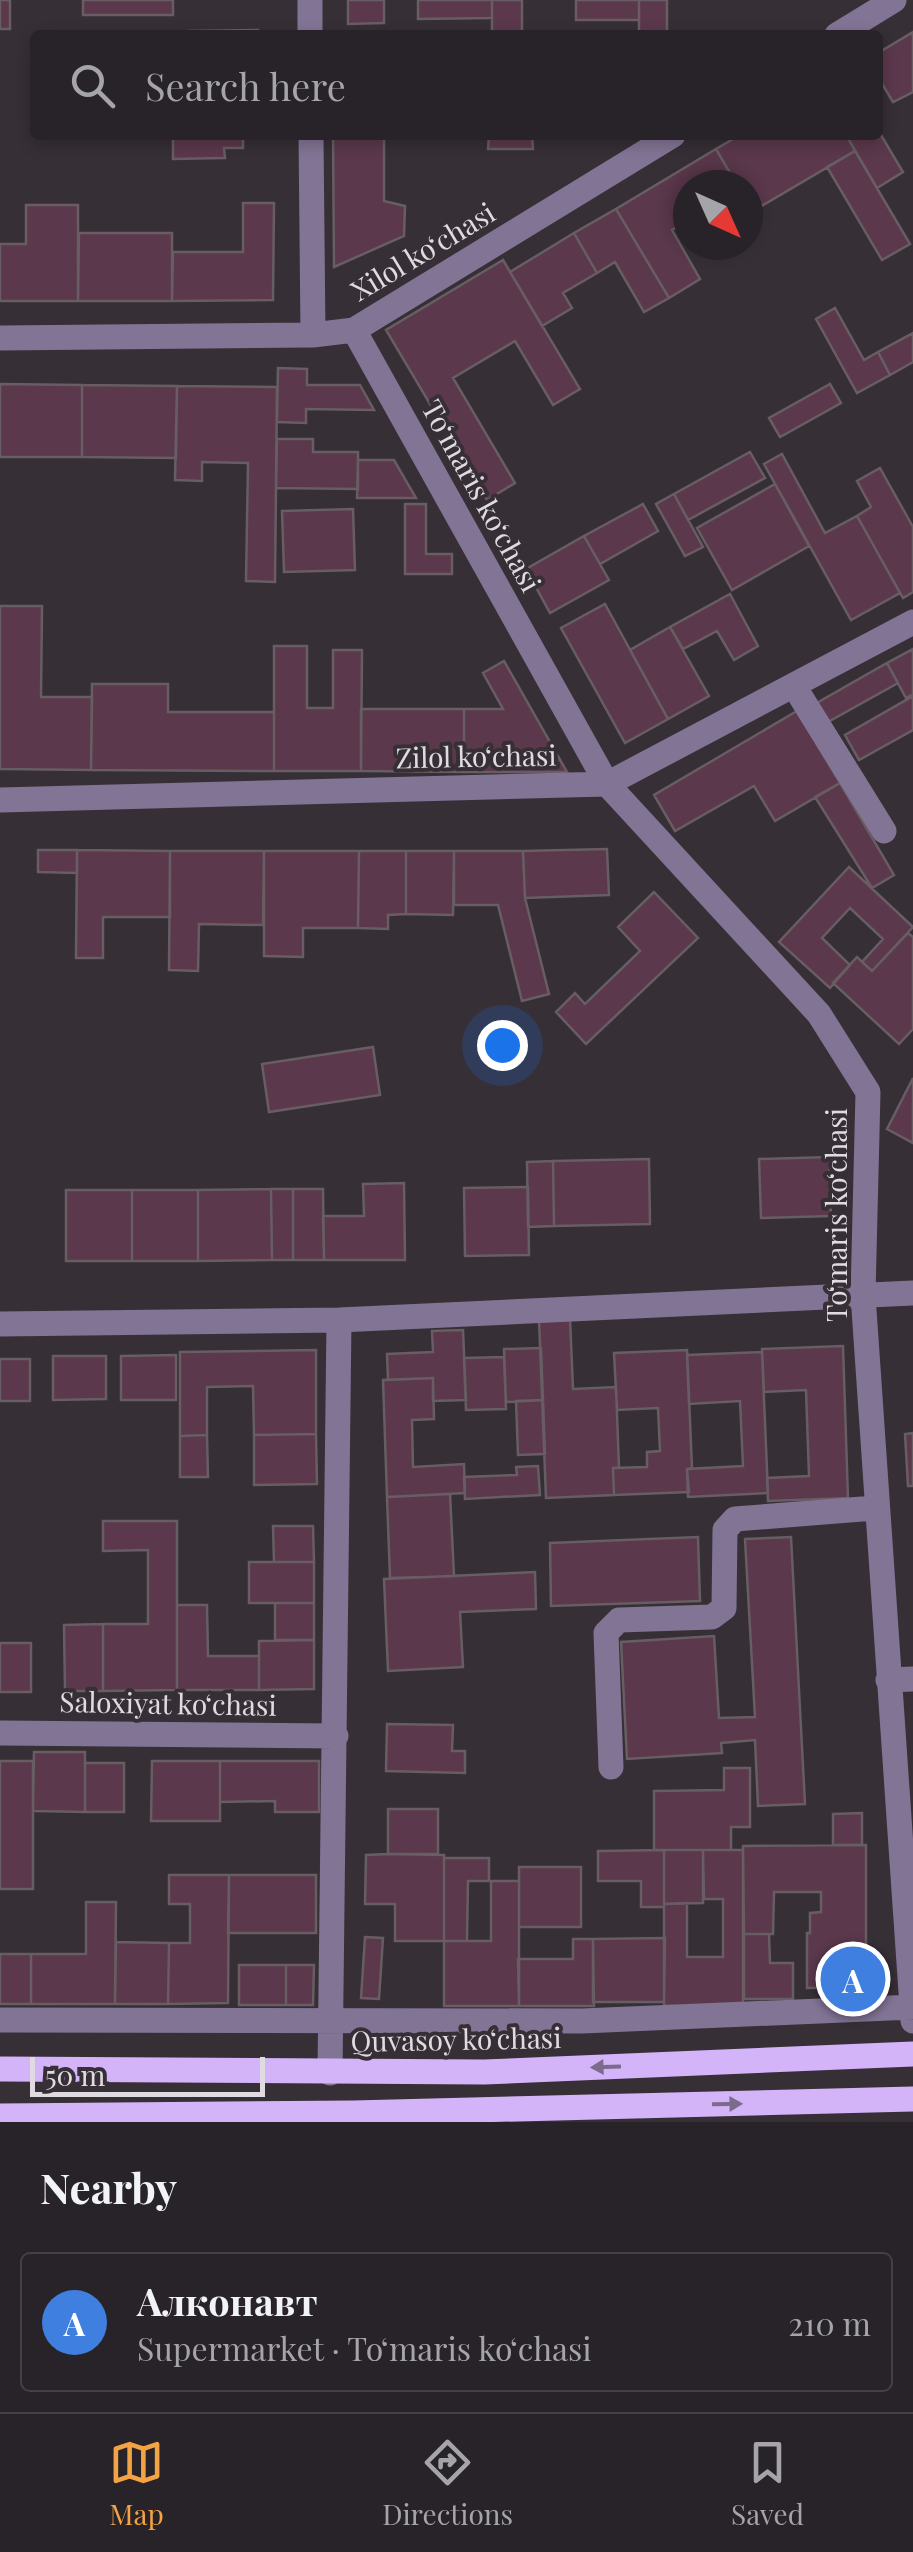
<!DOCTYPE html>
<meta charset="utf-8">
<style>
body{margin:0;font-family:"Playfair Display",serif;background:#342f34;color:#f1f3f6}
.compass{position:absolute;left:673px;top:170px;width:90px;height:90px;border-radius:50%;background:#282328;box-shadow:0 5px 15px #0003;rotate:135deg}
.scale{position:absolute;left:30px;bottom:25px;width:235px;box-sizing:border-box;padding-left:10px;border:5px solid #e0dbe0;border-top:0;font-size:28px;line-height:35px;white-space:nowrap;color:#e0dbe0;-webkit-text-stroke:8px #362f36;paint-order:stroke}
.you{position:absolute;left:502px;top:1045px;width:35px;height:35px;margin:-25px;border:8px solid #fff;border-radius:50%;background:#1a73e8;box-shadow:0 0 0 15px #1a73e833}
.badge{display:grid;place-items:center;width:65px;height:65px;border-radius:50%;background:#f4a344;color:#fff;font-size:32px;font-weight:700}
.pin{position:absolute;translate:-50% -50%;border:5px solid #fff;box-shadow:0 2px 10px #0006}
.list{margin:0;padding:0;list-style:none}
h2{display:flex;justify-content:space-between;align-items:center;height:130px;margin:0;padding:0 40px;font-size:42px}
h2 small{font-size:32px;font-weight:400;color:#a5a4a8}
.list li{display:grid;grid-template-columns:65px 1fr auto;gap:30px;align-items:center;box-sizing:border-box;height:140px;margin:0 20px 20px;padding:0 20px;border:2px solid #444045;border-radius:10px}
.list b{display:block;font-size:38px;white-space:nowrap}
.list p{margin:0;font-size:32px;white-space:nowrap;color:#a5a4a8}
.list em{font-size:32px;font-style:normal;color:#a5a4a8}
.icon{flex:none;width:55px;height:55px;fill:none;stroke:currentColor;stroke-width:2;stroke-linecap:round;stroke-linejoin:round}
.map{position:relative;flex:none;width:913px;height:2122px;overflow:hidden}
.search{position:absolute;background:#282328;box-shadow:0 5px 15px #0003;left:30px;right:30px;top:30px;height:110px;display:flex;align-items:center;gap:25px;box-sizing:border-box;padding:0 35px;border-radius:10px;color:#a5a4a8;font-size:38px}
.sheet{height:290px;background:#282328}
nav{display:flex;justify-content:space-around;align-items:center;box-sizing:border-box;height:140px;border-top:2px solid #444045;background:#282328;font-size:28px;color:#a5a4a8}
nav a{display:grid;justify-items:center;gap:5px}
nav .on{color:#f4a344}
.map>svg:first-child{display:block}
</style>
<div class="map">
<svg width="913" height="2122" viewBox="0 0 913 2122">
<rect width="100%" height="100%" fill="#362f36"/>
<path fill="#5b384c" stroke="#675d62" stroke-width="2.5" d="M0 0H10V29H0Z
M83 0H173V15H83Z
M348 0H384V23L348 24Z
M418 0H492V18L418 19Z
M492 0H522V32H492Z
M576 0H639V20H576Z
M639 0H667V35H639Z
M258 30V35H189V31Z
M913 32V92L893 102 878 77V53Z
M878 130 903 172 877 188 846 135H878Z
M173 135H243V148H224L225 158 173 159Z
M333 135H384V201L405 206 404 236 334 267Z
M489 135H532L533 149H488Z
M740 135H846L855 151 753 211 748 185H737L716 149Z
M716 149 737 185H688V221L672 230 700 279 669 298 616 209Z
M855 151 910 244 882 260 827 167Z
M243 203H274L273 300 172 301 173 252H243Z
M26 205H78V301H0V244H26Z
M616 209 669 298 644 312 615 262 597 273 574 233Z
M79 233H172V301H78Z
M574 233 597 273 563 293 572 308 542 326 510 272Z
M503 260 580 389 553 405 515 341 453 378 515 483 487 500 386 330Z
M835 308 864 360 878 352 890 375 857 393 816 319Z
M913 333V362L890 375 878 352Z
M278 368 307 369V385H360L374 410 306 409V423L277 422Z
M0 384 82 385V457H0Z
M830 384 841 403 780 437 769 418Z
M82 385 177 386 176 458 82 457Z
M177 386 277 387 275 582 246 581 248 463 202 462V481L175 480Z
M277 439H313V452H358V489L276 488Z
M750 452 765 478 688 520 674 494Z
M782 454 825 533 857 516 900 593 851 620 764 464Z
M358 460H394L416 498H357Z
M880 468 913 527V592L903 598 857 516 871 507 857 481Z
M775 484 809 546 732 590 697 528Z
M674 494 703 547 685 556 656 504Z
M405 504H426V554H452V574H405Z
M643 504 658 531 600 564 584 536Z
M353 509 355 570 284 572 282 511Z
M584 536 609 580 550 613 526 569Z
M730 594 758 646 734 660 717 631 683 649 670 627Z
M605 604 668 719 625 743 561 628Z
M0 606H42L41 697H92L91 770 0 769Z
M670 627 709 696 668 719 630 650Z
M274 646H307V708H333V650H362L361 771H274Z
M913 649V694L906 698 887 663Z
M504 661 567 772H464V709H503L483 673Z
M887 663 898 683 826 723 815 704Z
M92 684H168V712H274V771L91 770Z
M913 696V730L859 760 845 735Z
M361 709H464V772L361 771Z
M797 711 840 783 775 821 754 786 675 831 654 795Z
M840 783 894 875 872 888 815 797Z
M607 849 609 895 525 898 523 851Z
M38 850H77V873L38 872Z
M77 850 170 851V917H103V958H76Z
M170 851H264L263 925 199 924 198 971 169 970Z
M264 851H359L358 928H303V957L264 956Z
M359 851H406V914L388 915V929L358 928Z
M406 851H454L453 915 406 914Z
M454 851H523L525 898 549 994 522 1001 498 905H454Z
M849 867 913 927 872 971 862 962 883 939 850 908 822 938 850 965 830 988 779 942Z
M654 892 698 938 586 1044 556 1012 575 993 585 1004 640 951 618 927Z
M908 933 913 937V1029L899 1044 833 983 857 957 872 971Z
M373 1047 380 1095 269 1112 262 1064Z
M913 1078V1143L887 1129Z
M829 1157 831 1216 761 1218 759 1159Z
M649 1159 650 1224 554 1226 553 1161Z
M553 1161 554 1226 528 1227 527 1162Z
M404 1183 405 1260H324L323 1216H364L363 1184Z
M528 1187 529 1255 465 1256 464 1188Z
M271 1189 272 1260 198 1261V1190Z
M271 1189H293V1260H272Z
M293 1189H323L324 1260H293Z
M66 1190H132V1261H66Z
M132 1190H198V1261H132Z
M570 1319 573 1389 616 1387 619 1468H613L614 1495 546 1498 539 1320Z
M463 1330 466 1400 433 1401V1378L388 1380 387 1354 433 1352 432 1331Z
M843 1346 848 1498 768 1501 767 1478 809 1476 806 1390 764 1392 762 1349Z
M541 1348 543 1400 506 1402 504 1349Z
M316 1350V1434L254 1435 253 1386 207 1387V1435L180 1436V1352Z
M687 1350 692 1468 687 1469 689 1492 614 1495 613 1468 647 1467V1452L660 1451 658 1408 617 1410 614 1353Z
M762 1352 768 1493 688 1497 687 1469 743 1466 740 1401 689 1404 687 1355Z
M176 1355V1400H121V1356Z
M53 1356H106V1399L53 1400Z
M504 1357 506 1409 466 1410 464 1358Z
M0 1359H30V1401H0Z
M433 1378 434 1419 412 1420 413 1467 464 1464 465 1493 387 1497 383 1380Z
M543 1400 545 1454 518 1455 516 1401Z
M913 1433V1486H908L905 1434Z
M316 1434 317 1484 254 1485V1435Z
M207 1435 208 1477H180V1436Z
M538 1466 540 1495 465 1499 464 1477 517 1475 516 1467Z
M450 1494 454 1576 390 1578 387 1497Z
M103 1521H177V1690L103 1691V1624H148V1550L103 1551Z
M273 1526H313L314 1562H274Z
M698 1537 700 1601 551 1606 550 1543Z
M791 1537 805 1804 758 1806 755 1740 721 1743 722 1753 627 1759 621 1642 714 1636 719 1718 755 1717 745 1539Z
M249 1562H314V1603H249Z
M535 1572 536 1609 460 1612 463 1667 388 1671 384 1579Z
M275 1603H314V1640H275Z
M177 1605H207L208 1656H259V1690H177Z
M103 1624V1691H65L64 1625Z
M314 1640V1689L259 1690V1641Z
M0 1643H31V1692H0Z
M387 1724 453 1725 452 1751H465V1773L386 1771Z
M34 1752H85V1812L33 1811Z
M0 1761H33V1889H0Z
M152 1761H220V1821H151Z
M220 1761H319V1812H275V1801L220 1802Z
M85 1763H124V1812H85Z
M724 1768H750V1827H731V1850H654V1791L724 1790Z
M388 1809H438V1854H388Z
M862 1813V1845H833V1814Z
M866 1845V1987L807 1988V1933H810V1913L821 1912V1892H774L773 1934H744L743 1846Z
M664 1850V1907H641V1881H598V1851Z
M664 1850H703V1903L664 1904Z
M703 1850H743V2006H664V1904L687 1903V1957H723V1899H704Z
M388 1854 444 1855V1941H395V1904H365L366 1855Z
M444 1858H489V1881H468L467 1941H444Z
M519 1867H581V1927H519Z
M169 1875H229L228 2003 168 2004 169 1943H190V1904H169Z
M229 1875H316V1933H228Z
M491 1881H519V2006H444V1941H491Z
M86 1902H116L115 2004H31V1954H86Z
M744 1934H769L770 1963H793V1999H744Z
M365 1937 383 1938 379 1999 361 1998Z
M665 1938 664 2002H593V1939Z
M573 1939H593L594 2006H519L518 1959H573Z
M116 1942 169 1943 168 2004H115Z
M0 1954H31V2004H0Z
M239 1965H286V2005H239Z
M286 1965H314L313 2005H286Z"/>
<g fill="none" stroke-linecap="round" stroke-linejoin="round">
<path stroke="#827495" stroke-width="25" d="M310 0V35
M837 35 894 0
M311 135 313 335
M354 330 607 784 819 1014 868 1092 863 1295 913 2021
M0 338 313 335 354 330 673 135
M794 686 884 831
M0 800 607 784 913 622
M0 1324 339 1320 913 1293
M888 1680 913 1679
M0 1733 336 1736
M611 1767 606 1633 619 1620 712 1617 724 1608 725 1530 735 1519 875 1508
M0 2020 582 2021 913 2007
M330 2073 339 1320"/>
<path stroke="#d3b4f9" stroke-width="25" d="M0 2069 484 2072 913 2054
M0 2116 353 2113 913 2099"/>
</g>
<defs><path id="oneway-solid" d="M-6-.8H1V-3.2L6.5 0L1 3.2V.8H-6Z" transform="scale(2.5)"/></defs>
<g fill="#7d6b8e">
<use href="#oneway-solid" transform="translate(606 2067) rotate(178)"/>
<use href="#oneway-solid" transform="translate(727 2104) rotate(-1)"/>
</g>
<g text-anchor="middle" stroke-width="8" stroke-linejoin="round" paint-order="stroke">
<g font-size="28" fill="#e0dbe0" stroke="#362f36">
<text transform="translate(423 252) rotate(-31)" y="10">Xilol koʻchasi</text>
<text transform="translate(481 496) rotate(61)" y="10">Toʻmaris koʻchasi</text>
<text transform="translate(476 757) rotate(-1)" y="10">Zilol koʻchasi</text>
<text transform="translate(837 1215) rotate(-90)" y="10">Toʻmaris koʻchasi</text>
<text transform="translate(168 1704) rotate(1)" y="10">Saloxiyat koʻchasi</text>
<text transform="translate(456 2040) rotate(-1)" y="10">Quvasoy koʻchasi</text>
</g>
</g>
</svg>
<svg class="compass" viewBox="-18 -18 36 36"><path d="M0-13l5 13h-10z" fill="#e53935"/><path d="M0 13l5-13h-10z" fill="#a5a4a8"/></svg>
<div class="scale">50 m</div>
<div class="you"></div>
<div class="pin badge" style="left:853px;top:1979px;background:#3f7fe0">A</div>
<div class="search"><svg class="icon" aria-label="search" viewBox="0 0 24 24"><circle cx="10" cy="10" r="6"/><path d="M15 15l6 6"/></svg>Search here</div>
</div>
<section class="sheet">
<h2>Nearby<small></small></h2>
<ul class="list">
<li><span class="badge" style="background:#3f7fe0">A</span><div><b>Алконавт</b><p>Supermarket · Toʻmaris koʻchasi</p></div><em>210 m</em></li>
</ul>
</section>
<nav>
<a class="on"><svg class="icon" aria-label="map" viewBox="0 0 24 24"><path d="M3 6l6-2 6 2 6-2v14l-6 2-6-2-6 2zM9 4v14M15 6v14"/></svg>Map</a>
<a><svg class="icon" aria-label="directions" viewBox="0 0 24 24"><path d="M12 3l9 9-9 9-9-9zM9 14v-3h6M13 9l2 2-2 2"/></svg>Directions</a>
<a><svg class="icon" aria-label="saved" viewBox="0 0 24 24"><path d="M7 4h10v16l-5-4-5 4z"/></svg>Saved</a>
</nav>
